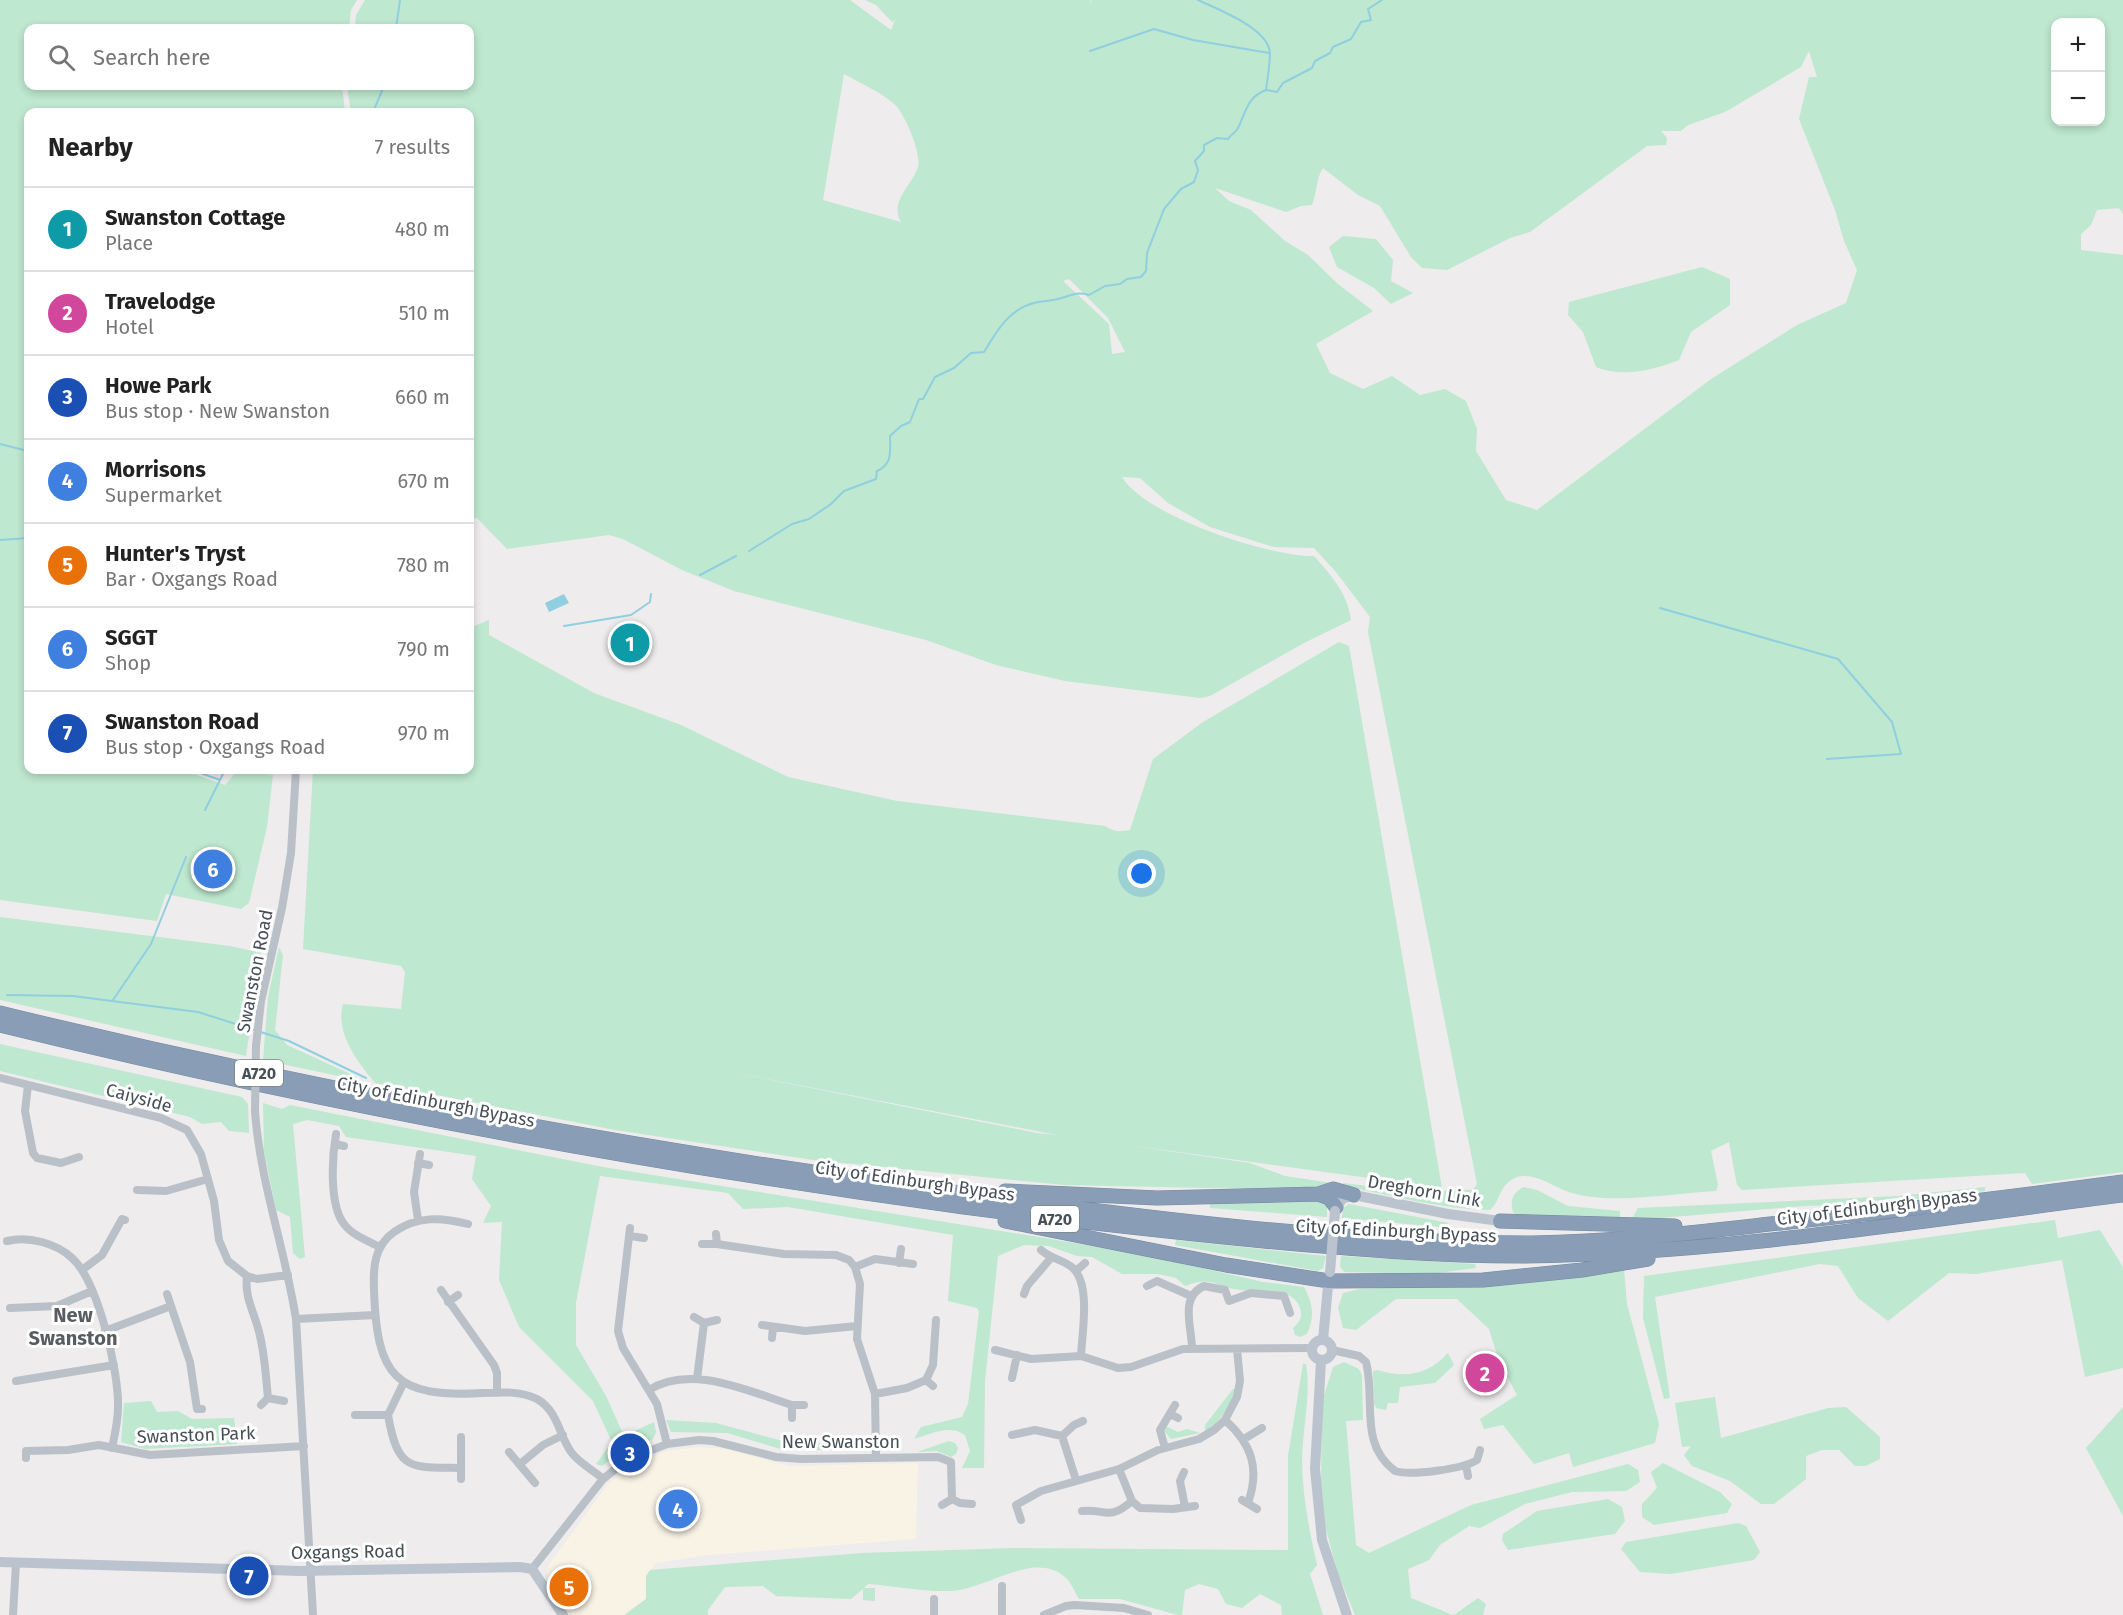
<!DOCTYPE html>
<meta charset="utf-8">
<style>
body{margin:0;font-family:"Fira Sans",sans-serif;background:#f2f2f2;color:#222}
.controls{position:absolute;right:18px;top:18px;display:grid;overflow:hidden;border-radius:12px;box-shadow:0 3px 9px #0003}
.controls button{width:54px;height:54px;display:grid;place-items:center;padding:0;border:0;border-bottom:2px solid #e0e0e0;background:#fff;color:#222;font:30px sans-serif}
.you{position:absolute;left:1142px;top:874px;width:21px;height:21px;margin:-15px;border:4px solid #fff;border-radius:50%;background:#1a73e8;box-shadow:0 0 0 9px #1a73e833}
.badge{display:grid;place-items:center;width:39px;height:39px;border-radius:50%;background:#1a73e8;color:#fff;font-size:20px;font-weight:700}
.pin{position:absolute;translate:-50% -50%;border:3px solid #fff;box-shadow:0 2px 6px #0006}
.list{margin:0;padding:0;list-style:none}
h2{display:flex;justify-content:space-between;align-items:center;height:78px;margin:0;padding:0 24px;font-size:26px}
h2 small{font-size:20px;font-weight:400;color:#767676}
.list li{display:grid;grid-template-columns:39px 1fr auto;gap:18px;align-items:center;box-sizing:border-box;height:84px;padding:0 24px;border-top:2px solid #e0e0e0}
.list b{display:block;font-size:22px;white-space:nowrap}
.list p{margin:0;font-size:20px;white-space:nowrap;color:#767676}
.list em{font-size:20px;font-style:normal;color:#767676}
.icon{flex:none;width:33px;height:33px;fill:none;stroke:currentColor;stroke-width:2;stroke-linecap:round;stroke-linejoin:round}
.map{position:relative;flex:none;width:2123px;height:1615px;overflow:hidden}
.search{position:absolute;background:#fff;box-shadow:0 3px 9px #0003;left:24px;top:24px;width:450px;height:66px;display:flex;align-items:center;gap:15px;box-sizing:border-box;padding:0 21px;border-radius:12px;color:#767676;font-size:22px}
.panel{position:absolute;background:#fff;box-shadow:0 3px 9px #0003;left:24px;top:108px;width:450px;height:666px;border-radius:12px}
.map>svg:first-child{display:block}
</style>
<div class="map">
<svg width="2123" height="1615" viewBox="0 0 2123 1615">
<rect width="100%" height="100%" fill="#eeecec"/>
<path fill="#f9f3e6" d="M699 1447 726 1449 789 1466 918 1463 916 1539 709 1555 656 1563 646 1576V1599L624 1615H572L547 1579 548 1566 608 1484 631 1466 666 1451Z"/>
<path fill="#bee8cf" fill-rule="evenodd" d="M0 0H357L351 10 349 28H28V86H342L345 112H28V770H183L225 785 238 770 273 775 267 827 249 903 241 909 166 894 157 921 0 900Z
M365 0H850L891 30 895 20 892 22 876 5 865 0H1090L1092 5 1091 0H2123V214L2119 208 2097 210 2091 225 2081 234V250L2123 255V1172L2032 1184 2025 1173 1742 1190 1737 1185 1729 1142 1711 1151 1718 1185 1716 1191C1673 1193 1613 1205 1572 1193 1555 1188 1532 1170 1515 1178 1499 1185 1501 1200 1490 1210 1441 1209 1391 1196 1343 1185V1183L1440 1195 1447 1189 1473 1190 1477 1184 1368 632 1370 617 1336 572 1314 548 1274 547 1210 527 1168 503 1140 478 1122 477C1145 516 1269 557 1314 556 1331 575 1348 594 1351 620L1304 643 1210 696 1200 698 1065 681 996 665 926 640 734 591 682 570 623 539 609 535 507 549 477 518H470V112H351L347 86H470V28H355L356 15ZM2056 22H2100V122H2056ZM1809 51 1817 77H1809L1799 119 1835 210 1844 241 1857 270 1846 303 1797 325 1711 379 1537 510 1506 500 1476 451 1477 429 1466 401 1445 389 1420 395 1392 376 1363 389 1330 373 1316 344 1373 311 1338 284 1308 255 1285 241 1251 210 1229 201 1215 188 1286 212 1301 206 1312 205C1317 193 1316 178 1323 168L1358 195 1380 206 1411 257 1422 268 1447 270 1510 238 1530 232 1647 146 1666 145 1667 138 1661 131H1681L1688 125 1725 112 1801 67ZM844 74C860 83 879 91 893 103 904 111 922 154 918 167 912 186 889 201 901 222L823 200ZM1069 279 1108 318 1125 352 1112 354 1109 324 1063 281Z
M1343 236 1376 239 1393 260 1391 281 1413 293 1391 304 1374 288 1337 267 1329 247Z
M1702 267 1730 279V305L1691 332 1679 360C1654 370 1622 378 1596 367L1583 332 1568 315 1569 302Z
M489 620V635L594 693 681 725 788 777 897 801 1105 826C1114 832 1119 832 1130 830L1153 759 1203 722 1339 642 1349 646 1442 1188 1120 1144 1250 1163 1285 1176 1332 1183 1303 1190 1064 1185 813 1160 615 1130 375 1083C357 1061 335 1033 343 1004L401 1009 405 972 401 966 303 949 313 770H470V628ZM710 1068 1057 1135 1037 1133Z
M0 917 230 946 261 953 246 1056 0 1000Z
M279 947 283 955 275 1030 287 1045 357 1077V1080L263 1060 268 997Z
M0 1044 242 1097 248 1104 249 1133 229 1131 221 1122 202 1124 190 1117 0 1071Z
M263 1103 282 1109 290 1105 603 1167 1039 1237 1145 1255 1263 1282 1304 1287C1313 1304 1315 1316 1307 1334L1300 1337 1295 1335 1293 1328C1300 1322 1303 1317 1300 1308 1293 1286 1257 1292 1240 1290 1215 1287 1213 1275 1185 1286L1176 1278 1158 1274H1122L1092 1257 1077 1256 1049 1246 1024 1245 998 1256 985 1381 984 1468H962L970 1451 965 1435C949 1424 931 1434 914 1439L921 1427 962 1417 968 1404 979 1312 977 1308 948 1301 953 1235 788 1207 743 1209 728 1193 600 1176 576 1303V1345L606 1396 624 1436 654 1422 656 1432 653 1439 619 1454 602 1466 596 1464 612 1442 593 1401 519 1327 499 1280 502 1222 483 1223 491 1206 472 1179 476 1156 346 1137 339 1126 307 1120 293 1124 305 1257 300 1259 293 1253 290 1217 276 1210 264 1151Z
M1523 1187 1537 1190 1568 1206 1620 1211V1219L1520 1217 1513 1212C1510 1200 1512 1194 1523 1187Z
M1985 1187V1191L1884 1204 1804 1206 1636 1220 1633 1217 1638 1208 1898 1196Z
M1316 1199 1323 1201 1327 1206V1217L1210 1208V1203Z
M1349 1204 1449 1223 1439 1227 1342 1218 1343 1208Z
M2055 1220 2058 1238 2100 1230 2123 1267V1368L2085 1377 2062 1260 1976 1274 1949 1273 1888 1321 1858 1298 1838 1266 1820 1264 1655 1297 1670 1398 1664 1399 1643 1318 1644 1276Z
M1176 1240 1326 1256 1323 1268 1318 1271 1175 1245Z
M1341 1256 1475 1264 1476 1268 1429 1274 1344 1272 1340 1267Z
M1624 1270 1627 1304 1659 1424 1655 1443 1573 1467 1569 1453 1534 1464 1503 1425 1484 1429 1480 1419 1517 1395 1499 1361 1489 1329 1457 1299H1396L1356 1330 1343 1328 1338 1308 1343 1293 1360 1289 1528 1282Z
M1448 1353 1454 1365 1435 1383 1400 1387 1398 1403H1388L1386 1410 1376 1408 1374 1403 1373 1371 1377 1370C1405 1378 1427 1376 1448 1353Z
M1344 1362 1359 1369 1362 1375 1363 1420 1346 1421 1356 1545 1369 1553 1471 1505 1628 1464 1638 1470 1640 1482 1626 1491 1572 1492 1525 1504 1480 1528 1469 1526 1440 1545 1429 1560 1408 1569 1411 1598 1453 1615H1355L1338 1574 1326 1529 1321 1481 1322 1402 1333 1367Z
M1303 1364H1306C1311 1395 1303 1426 1302 1458 1302 1494 1309 1530 1317 1565L1310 1574 1323 1615H1282L1281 1605 1260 1594 1242 1608 1226 1604 1218 1589 1199 1584 1185 1590 1182 1615H1178L1120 1599H1079C1075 1593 1072 1584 1067 1579 1035 1548 987 1590 950 1591 923 1592 895 1586 868 1584L864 1588H875V1601L863 1600V1589L851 1599 776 1596 763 1586 725 1587 708 1610V1615H624L646 1599V1576L650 1570 862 1553 1014 1548 1288 1550V1456Z
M1233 1389H1236C1231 1407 1220 1421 1205 1432V1425Z
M1715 1397 1721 1438 1828 1408 1846 1407 1880 1437V1459L1866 1466H1855L1839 1450H1822L1806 1456V1479L1774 1504H1761L1730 1481 1692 1466 1684 1455 1691 1446 1682 1447 1675 1403Z
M151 1401 157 1412 178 1411 192 1419 234 1418 237 1444 145 1449 121 1442 124 1403Z
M2123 1407V1516L2086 1448Z
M666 1420 716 1423 794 1444 868 1443 866 1448 860 1450H784L727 1433 671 1432Z
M1165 1426 1178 1432 1187 1429 1200 1433 1171 1439 1164 1431Z
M949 1441 955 1443 958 1448 956 1454 951 1457 937 1451 917 1452Z
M1663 1463 1720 1492 1732 1504 1727 1513 1654 1525 1642 1517V1504L1657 1488 1651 1472Z
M1608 1499 1622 1507 1625 1521 1615 1534 1508 1550 1502 1540 1503 1534 1537 1511Z
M1738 1523 1746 1526 1760 1552 1754 1560 1671 1574 1640 1572 1621 1549 1626 1542Z
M1478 1598 1486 1604 1483 1615H1454Z"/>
<path fill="#90cfe0" d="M564 594 569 603 549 612 545 603Z"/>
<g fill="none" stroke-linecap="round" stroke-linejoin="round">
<path stroke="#90cfe0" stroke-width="2" d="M396 28 400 0
M1090 51 1154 29 1193 40 1269 53
M1266 90 1277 92 1283 83 1312 68 1315 61 1330 53 1333 47 1351 39 1361 22 1371 20 1368 9 1382 0
M373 112 384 86
M0 444 28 451
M0 540 28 538
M749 551 792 524 809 519 831 504 844 491 876 479 877 471C893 464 890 451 890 436L901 426 910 422 919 399H923L935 377 954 368 971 353 984 352C996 332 1009 309 1034 303 1042 301 1050 301 1058 299 1070 296 1076 291 1089 295L1105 286 1120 284 1127 279 1141 277 1146 271 1147 253 1164 209 1181 189 1194 182 1198 170 1195 161 1204 151V145L1217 138 1228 139C1231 134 1236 133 1238 128 1246 112 1247 97 1266 90 1267 81 1272 55 1269 48 1262 26 1217 9 1198 0
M700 575 736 556
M1660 608 1838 659 1892 722 1901 754 1827 759
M564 626 631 615 650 602 651 594
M192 770 220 780
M205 810 225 770
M7 995 73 996 198 1012 289 1041 366 1078
M113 1000 151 944 186 857"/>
<defs>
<path id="highway" d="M0 1013C315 1090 632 1149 953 1192 1146 1218 1339 1243 1533 1243 1616 1242 1698 1232 1780 1223 1895 1211 2009 1197 2123 1182
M0 1025C318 1103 640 1163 964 1207 1064 1220 1164 1231 1264 1241 1350 1249 1436 1256 1522 1256 1723 1254 1924 1220 2123 1195
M1005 1191 1157 1198 1318 1194 1329 1198 1336 1207
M1318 1194 1333 1189 1354 1195
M1005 1221 1226 1265 1329 1281 1483 1280 1582 1270 1648 1259
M1500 1221 1675 1226"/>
</defs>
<use href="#highway" stroke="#7489a1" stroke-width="15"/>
<path stroke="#b9c0c7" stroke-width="8" d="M256 1046 261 1001 282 908 291 853 296 770
M0 1078 161 1118 187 1130 201 1154 214 1201 219 1240 228 1261 247 1276 257 1279 288 1275
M28 1085 25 1111 33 1153 37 1158 61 1163 79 1157
M255 1111C260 1182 285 1249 296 1319L313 1615
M336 1134C332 1157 329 1205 344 1224 352 1235 368 1241 380 1247
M335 1144 344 1146
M418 1163 429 1165
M137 1190 166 1191 208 1179
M418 1220 414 1192 420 1154
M468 1224C441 1217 417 1216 394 1232 374 1246 373 1268 374 1290 377 1376 394 1398 483 1393 501 1392 521 1391 537 1399 558 1411 559 1435 571 1452 579 1463 593 1470 603 1479
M630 1228 618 1331 623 1348 657 1404 667 1444
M716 1234 717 1244
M630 1236 644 1238
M7 1241C29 1236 56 1243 72 1258 98 1281 119 1372 118 1407 118 1421 115 1434 112 1448
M702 1244H717L784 1254 836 1255 849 1260 855 1267 860 1284 857 1339 875 1394 876 1458
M1041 1250C1051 1259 1062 1259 1073 1268 1091 1285 1082 1333 1081 1356
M899 1263 901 1249
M855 1267 875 1259 913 1264
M82 1270 102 1255 122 1219 125 1220
M1076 1271 1085 1263
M247 1276C244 1299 256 1315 260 1336 265 1357 266 1378 268 1398
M1147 1286 1157 1281 1191 1296
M441 1290 494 1365 497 1373V1393
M167 1294 171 1306
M1024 1294 1027 1286 1050 1259
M448 1302 458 1295
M10 1308 57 1306 92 1291
M694 1317 704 1323 717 1320
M296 1319 375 1315
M762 1325 805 1331 857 1326
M105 1331 171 1306 190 1362 197 1409H202
M772 1338 773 1327
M1192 1349C1192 1327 1179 1297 1204 1286L1225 1290 1229 1301 1251 1293 1284 1296 1290 1313
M995 1350 1031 1359 1081 1356 1118 1368 1131 1367 1183 1349 1311 1348
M1332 1350 1359 1356 1366 1362C1376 1400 1358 1443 1395 1471 1411 1476 1463 1469 1477 1460L1480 1450
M1012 1378 1017 1355
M697 1379 704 1323
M926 1380 933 1386
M16 1381 114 1365
M404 1382 388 1415C398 1472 410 1467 461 1468
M649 1390C691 1363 750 1392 792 1405H804
M875 1394 907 1388 926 1380 933 1365 936 1320
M261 1405 268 1398 284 1401
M1170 1414 1178 1418
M355 1415H388
M792 1418V1405
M1225 1420C1252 1444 1260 1469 1248 1503
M1012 1435 1035 1430 1062 1436 1076 1480
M1062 1436 1074 1425 1083 1421
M461 1437V1479
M1244 1439 1262 1428
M1165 1448 1160 1430 1175 1405
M509 1452 535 1483
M26 1458V1451L68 1450 99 1445 150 1455 304 1446
M520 1464 543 1445 563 1435
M1466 1465 1468 1476
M1119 1469 1132 1501 1140 1508 1173 1509 1195 1506
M1184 1472 1180 1481 1185 1507
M1242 1500 1257 1509
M942 1505 952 1499
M1082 1511C1105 1508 1108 1522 1132 1501
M1021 1520 1016 1505 1041 1491 1119 1469 1158 1450 1199 1439 1214 1430 1225 1420 1237 1397 1240 1381 1237 1349
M532 1569 603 1479 627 1460 667 1444 699 1440 713 1441 776 1457 801 1459 938 1457 951 1462 952 1499 960 1503 972 1504
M13 1615 16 1563
M934 1615V1599
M1002 1615V1586
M1044 1615 1066 1606 1074 1605 1124 1608 1148 1615"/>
<path stroke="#bbc4ce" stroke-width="10" d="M1335 1211 1342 1199 1354 1195 1448 1214 1500 1221
M1312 1350a10 10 0 1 1 20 0a10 10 0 1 1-20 0Z
M1323 1340 1329 1275
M1321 1361 1315 1469 1322 1540 1347 1615
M0 1562 300 1571 520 1567 532 1569 563 1615"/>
<use href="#highway" stroke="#899eb6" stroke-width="14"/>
<path stroke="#b9c0c7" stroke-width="8" d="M255 1111 256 1046"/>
<path stroke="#bbc4ce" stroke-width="10" d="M1330 1272 1335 1211"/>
</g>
<g text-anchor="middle" stroke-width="6" stroke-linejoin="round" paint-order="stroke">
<g fill="#fff" stroke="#7e8489" stroke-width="1.5">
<rect x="235" y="1060" width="48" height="26" rx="4.5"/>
<rect x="1031" y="1206" width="48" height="26" rx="4.5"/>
</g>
<g font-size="16" font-weight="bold" fill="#474f57">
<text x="259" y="1079">A720</text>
<text x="1055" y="1225">A720</text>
</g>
<g font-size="18" fill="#474f57" stroke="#fff">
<text transform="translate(255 971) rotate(-79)" y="6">Swanston Road</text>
<text transform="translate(139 1098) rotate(15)" y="6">Caiyside</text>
<text transform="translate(436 1102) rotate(11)" y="6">City of Edinburgh Bypass</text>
<text transform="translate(915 1181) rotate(8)" y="6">City of Edinburgh Bypass</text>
<text transform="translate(1424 1191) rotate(10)" y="6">Dreghorn Link</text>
<text transform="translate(1877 1207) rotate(-7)" y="6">City of Edinburgh Bypass</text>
<text transform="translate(1396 1231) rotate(3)" y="6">City of Edinburgh Bypass</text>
<text transform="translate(196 1435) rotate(-2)" y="6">Swanston Park</text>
<text x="841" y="1448">New Swanston</text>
<text transform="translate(348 1552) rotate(-1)" y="6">Oxgangs Road</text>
</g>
<g font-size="20" font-weight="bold" fill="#595c60" stroke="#fff">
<text x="73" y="1322">New<tspan x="73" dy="23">Swanston</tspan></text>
</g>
</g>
</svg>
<div class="controls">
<button>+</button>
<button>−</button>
</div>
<div class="you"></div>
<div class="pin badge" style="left:630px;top:643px;background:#0f9aa8">1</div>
<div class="pin badge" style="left:1485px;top:1373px;background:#d1479c">2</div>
<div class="pin badge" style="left:630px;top:1453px;background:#1a4fb4">3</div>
<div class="pin badge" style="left:678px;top:1509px;background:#3f7fe0">4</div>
<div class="pin badge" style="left:569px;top:1587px;background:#e8710a">5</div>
<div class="pin badge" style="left:213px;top:869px;background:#3f7fe0">6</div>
<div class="pin badge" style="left:249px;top:1576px;background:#1a4fb4">7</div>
<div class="search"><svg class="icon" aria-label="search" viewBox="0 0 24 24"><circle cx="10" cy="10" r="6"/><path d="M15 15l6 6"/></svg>Search here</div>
<section class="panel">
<h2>Nearby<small>7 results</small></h2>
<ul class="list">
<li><span class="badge" style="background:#0f9aa8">1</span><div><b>Swanston Cottage</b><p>Place</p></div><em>480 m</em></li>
<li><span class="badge" style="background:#d1479c">2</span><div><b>Travelodge</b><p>Hotel</p></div><em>510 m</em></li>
<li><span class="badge" style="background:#1a4fb4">3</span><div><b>Howe Park</b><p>Bus stop · New Swanston</p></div><em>660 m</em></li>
<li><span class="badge" style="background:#3f7fe0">4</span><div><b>Morrisons</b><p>Supermarket</p></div><em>670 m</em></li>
<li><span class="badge" style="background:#e8710a">5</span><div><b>Hunter's Tryst</b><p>Bar · Oxgangs Road</p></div><em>780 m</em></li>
<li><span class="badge" style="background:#3f7fe0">6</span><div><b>SGGT</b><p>Shop</p></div><em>790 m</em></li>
<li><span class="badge" style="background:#1a4fb4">7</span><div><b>Swanston Road</b><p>Bus stop · Oxgangs Road</p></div><em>970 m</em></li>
</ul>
</section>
</div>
